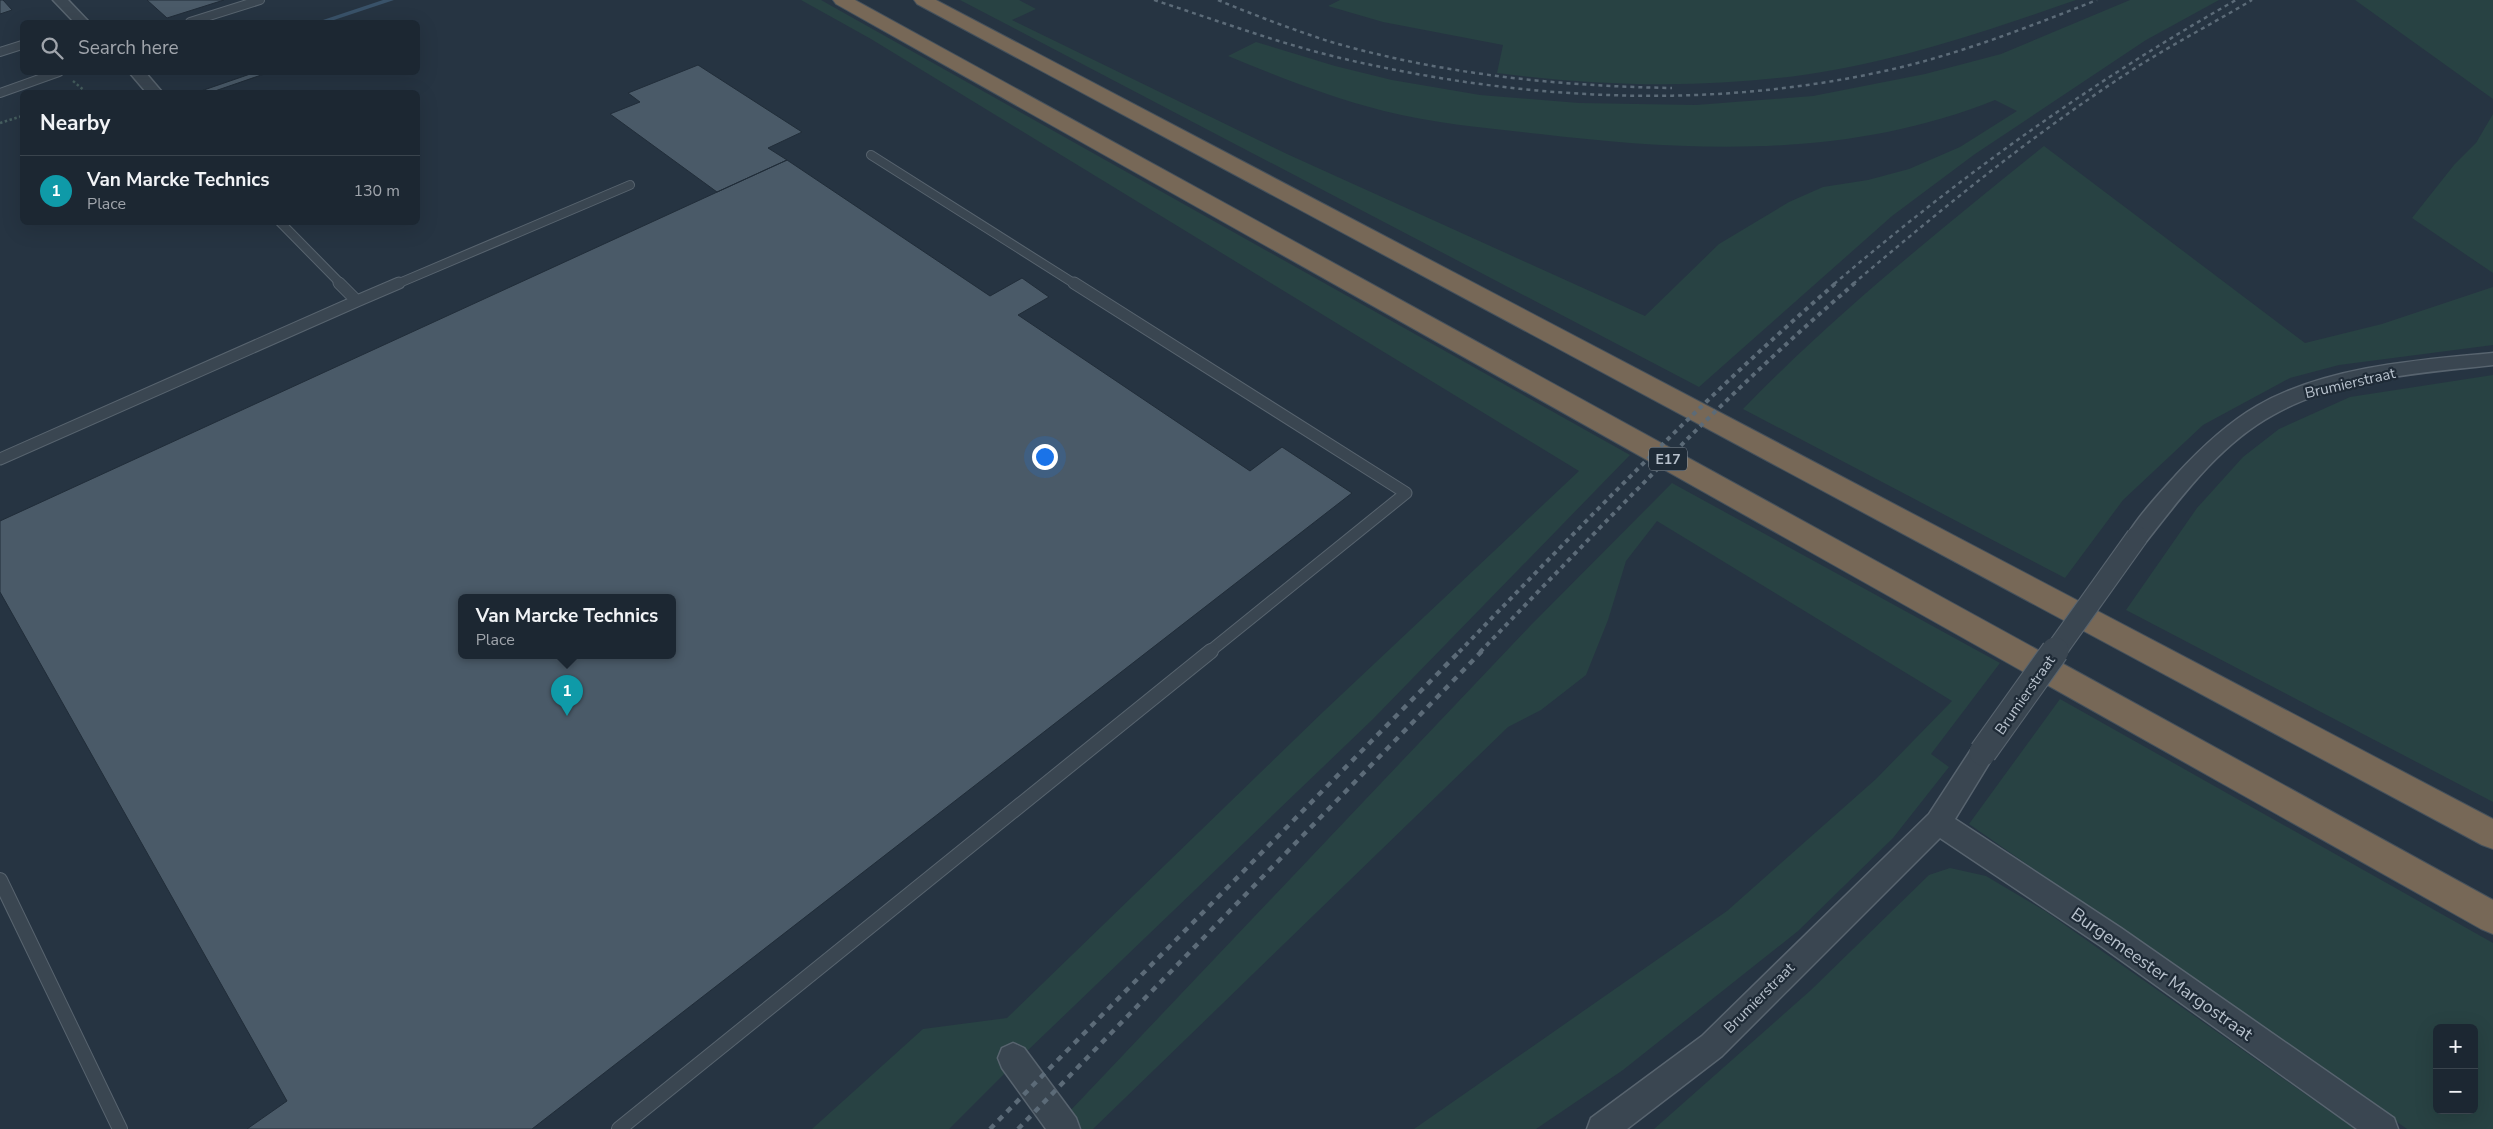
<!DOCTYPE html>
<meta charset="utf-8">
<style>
body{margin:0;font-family:"Nunito Sans",sans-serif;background:#29333e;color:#f1f3f6}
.controls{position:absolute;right:15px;bottom:15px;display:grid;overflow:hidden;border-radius:8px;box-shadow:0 5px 20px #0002}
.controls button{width:45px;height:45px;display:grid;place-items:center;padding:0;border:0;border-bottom:1px solid #3a444d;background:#1c2732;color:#f1f3f6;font:25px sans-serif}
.you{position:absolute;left:1044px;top:456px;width:18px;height:18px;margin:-12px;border:4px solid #fff;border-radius:50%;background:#1a73e8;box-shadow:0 0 0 8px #1a73e833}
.badge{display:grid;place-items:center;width:32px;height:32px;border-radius:50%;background:#8ec2f9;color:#fff;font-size:16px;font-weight:700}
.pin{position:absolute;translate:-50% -41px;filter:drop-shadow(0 1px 2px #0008)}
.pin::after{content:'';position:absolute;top:26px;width:18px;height:15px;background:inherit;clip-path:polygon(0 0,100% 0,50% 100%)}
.popup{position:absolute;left:458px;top:594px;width:218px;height:65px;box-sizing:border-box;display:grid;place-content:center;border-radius:8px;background:#1c2732;filter:drop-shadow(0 1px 4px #0005);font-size:16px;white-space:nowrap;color:#a0a5ac}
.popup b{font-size:19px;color:#f1f3f6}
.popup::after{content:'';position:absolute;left:50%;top:100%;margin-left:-10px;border:10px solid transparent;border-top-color:#1c2732}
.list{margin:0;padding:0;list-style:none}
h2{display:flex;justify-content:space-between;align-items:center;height:65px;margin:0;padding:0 20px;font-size:21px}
h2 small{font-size:16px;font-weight:400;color:#a0a5ac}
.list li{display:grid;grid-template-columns:32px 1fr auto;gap:15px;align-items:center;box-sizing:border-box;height:70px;padding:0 20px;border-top:1px solid #3a444d}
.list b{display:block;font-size:19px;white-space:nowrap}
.list p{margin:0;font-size:16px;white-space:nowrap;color:#a0a5ac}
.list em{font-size:16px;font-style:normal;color:#a0a5ac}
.icon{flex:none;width:28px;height:28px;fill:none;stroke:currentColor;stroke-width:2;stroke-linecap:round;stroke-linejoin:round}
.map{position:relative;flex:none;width:2493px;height:1129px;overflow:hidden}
.search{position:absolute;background:#1c2732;box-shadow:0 5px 20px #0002;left:20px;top:20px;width:400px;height:55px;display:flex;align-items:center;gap:12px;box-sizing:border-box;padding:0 18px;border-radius:8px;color:#a0a5ac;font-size:19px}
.panel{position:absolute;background:#1c2732;box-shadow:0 5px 20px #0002;left:20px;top:90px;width:400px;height:135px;border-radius:8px}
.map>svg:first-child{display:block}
</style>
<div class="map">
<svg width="2493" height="1129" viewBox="0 0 2493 1129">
<rect width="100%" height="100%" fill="#263442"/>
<path fill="#284243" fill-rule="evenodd" d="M801 0H821L1630 455 1373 719 1024 1054 949 1129H812L923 1029 1007 1018 1323 712 1579 471 871 39Z
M960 0H1019L1036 9 1012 20 1287 154 1645 316 1719 244 1789 202 1823 187 1868 180 1909 169 1960 147 2017 111 1995 100C1848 159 1693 152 1540 134 1488 128 1435 124 1384 111 1330 97 1279 77 1228 56L1256 42 1335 66 1392 80 1480 95 1579 103 1696 105 1813 96 1925 74 2001 54 2130 0H2219L2146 40 1975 154 1892 216 1699 387Z
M1340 0H2076C1987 31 1896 62 1803 75 1701 89 1599 86 1497 73L1503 45 1383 22 1328 6Z
M2355 0H2493V99Z
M2493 114V273L2412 218 2454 165 2476 143Z
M2044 146 2305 343 2382 324 2493 287V345L2339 365 2290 378 2203 425 2123 500 2065 578 1743 409C1836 313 1940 230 2044 146Z
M2493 375V802L2126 610 2197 508 2243 457 2279 429 2350 397Z
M1672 483 2000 663 1931 754 1949 767 1893 838 1798 931 1623 1070 1536 1129H1414L1727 911 1876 779 1952 701 1657 521 1626 561 1608 620 1586 675 1541 710 1508 727 1093 1129H1082L1070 1111 1531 625Z
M2060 699 2493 943V1129H2407L1969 824ZM2437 1028H2474V1110H2437Z
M1950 868 1986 876 2045 911 2355 1129H1654L1811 990 1929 875Z"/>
<path fill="#395269" d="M383 0H394L328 22H317Z"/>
<path fill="#4a5a68" stroke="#212d39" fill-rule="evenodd" d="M0 0H3L12 10 0 14Z
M147 0H224L167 18Z
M698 65 802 132 768 148 787 160 717 192 610 114 640 102 628 93Z
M256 72H270L212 92H198Z
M787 160 990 296 1022 278 1049 297 1018 315 1250 471 1282 447 1352 493 532 1129H247L287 1101 0 592V521ZM462 597H672V655H462Z"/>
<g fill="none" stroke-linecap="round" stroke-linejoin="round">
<defs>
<path id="service-far2" d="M190 22 260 0
M0 52 22 45
M0 93 59 72
M871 155 1075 284
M280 222 341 284
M397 284 630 185"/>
<path id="service-far1" d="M339 283 357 301 399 283
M1074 283 1406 493 1209 652
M0 459 357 301"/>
<path id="service" d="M0 880 120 1129
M619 1129 1211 651"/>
<path id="minor" d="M53 0H68L89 22H74Z
M129 72H145L162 92H146Z
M2493 353V365C2420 373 2338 378 2273 415 2220 444 2182 496 2145 543L2137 545 2129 543 2126 537C2139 515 2159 494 2176 475 2200 449 2226 424 2257 406 2324 367 2417 360 2493 353Z
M1983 741 1992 745 1996 752 1955 819 2121 928 2394 1118 2398 1129H2357L2101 946 1940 838 1722 1056 1627 1129H1587L1591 1118 1702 1036 1929 814 1974 745Z
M1013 1043 1024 1048 1076 1118 1080 1129H1046L1002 1068 998 1058 1002 1048Z"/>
<path id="motorway" d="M833 0H855L2493 900V934L2481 929 836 4Z
M914 0H936L2493 819V849L2482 845 917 4Z"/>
</defs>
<use href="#service-far2" stroke="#58646f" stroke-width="10"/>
<use href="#service-far1" stroke="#58646f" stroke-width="13"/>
<use href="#service" stroke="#58646f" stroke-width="16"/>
<use href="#minor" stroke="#58646f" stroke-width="3"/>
<use href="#motorway" stroke="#45515c" stroke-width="2"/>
<path stroke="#465e5f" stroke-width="2.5" stroke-dasharray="2.5 2.5" stroke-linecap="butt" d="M73 81 86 92
M0 123 22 116"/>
<use href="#service-far2" stroke="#3a4651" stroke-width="8"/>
<use href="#service-far1" stroke="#3a4651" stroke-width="11"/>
<use href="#service" stroke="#3a4651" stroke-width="14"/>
<use href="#minor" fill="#3a4651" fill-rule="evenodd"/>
<use href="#motorway" fill="#776857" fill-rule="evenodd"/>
<path stroke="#5c6b78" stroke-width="2.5" stroke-dasharray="4 4" stroke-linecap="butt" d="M1154 0C1219 21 1283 45 1349 60 1523 100 1705 110 1880 72 1955 56 2026 28 2097 0
M1218 0C1254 15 1291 29 1328 41 1440 74 1555 86 1672 88
M1834 284C1962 175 2090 83 2236 0
M1853 284C1945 206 2038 130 2140 65 2177 42 2215 22 2252 0"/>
<path stroke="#5c6b78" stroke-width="4" stroke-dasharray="4.5 4.5" stroke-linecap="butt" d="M1459 652C1581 526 1703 398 1836 283
M1480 652C1602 526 1722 397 1855 283"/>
<path stroke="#5c6b78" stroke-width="4.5" stroke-dasharray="6 6" stroke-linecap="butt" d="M990 1129 1460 651
M1018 1129 1482 651"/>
<defs>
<path id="minor-bridge-far1" d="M2055 652 2137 537"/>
<path id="minor-bridge" d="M1983 752 2055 651"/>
</defs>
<use href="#minor-bridge-far1" stroke="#58646f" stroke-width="23" stroke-linecap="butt"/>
<use href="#minor-bridge" stroke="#58646f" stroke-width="29" stroke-linecap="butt"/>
<use href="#minor-bridge-far1" stroke="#3a4651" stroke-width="21"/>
<use href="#minor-bridge" stroke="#3a4651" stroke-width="27"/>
</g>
<g text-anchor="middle" stroke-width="4.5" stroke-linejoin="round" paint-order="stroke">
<rect fill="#1f2b37" stroke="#89949f" stroke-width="1" x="1649" y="447.5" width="38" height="23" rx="4"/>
<g font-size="14" font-weight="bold" fill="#b7c1cc">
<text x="1668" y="464">E17</text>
</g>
<g font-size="15" fill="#b7c1cc" stroke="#1f2b37">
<text transform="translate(2350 383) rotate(-13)" y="5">Brumierstraat</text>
<text transform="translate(2025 695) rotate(-55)" y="5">Brumierstraat</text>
<text transform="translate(1759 998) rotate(-45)" y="5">Brumierstraat</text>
</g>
<g font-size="18" fill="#b7c1cc" stroke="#1f2b37">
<text transform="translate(2162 974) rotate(35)" y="6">Burgemeester Margostraat</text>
</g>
</g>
</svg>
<div class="controls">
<button>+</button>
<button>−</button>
</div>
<div class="you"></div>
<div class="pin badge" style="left:567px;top:716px;background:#0f9aa8">1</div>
<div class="popup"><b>Van Marcke Technics</b>Place</div>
<div class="search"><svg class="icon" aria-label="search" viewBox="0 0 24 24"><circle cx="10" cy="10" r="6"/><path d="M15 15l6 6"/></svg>Search here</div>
<section class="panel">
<h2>Nearby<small></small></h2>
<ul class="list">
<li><span class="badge" style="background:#0f9aa8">1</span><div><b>Van Marcke Technics</b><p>Place</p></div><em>130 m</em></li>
</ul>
</section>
</div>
